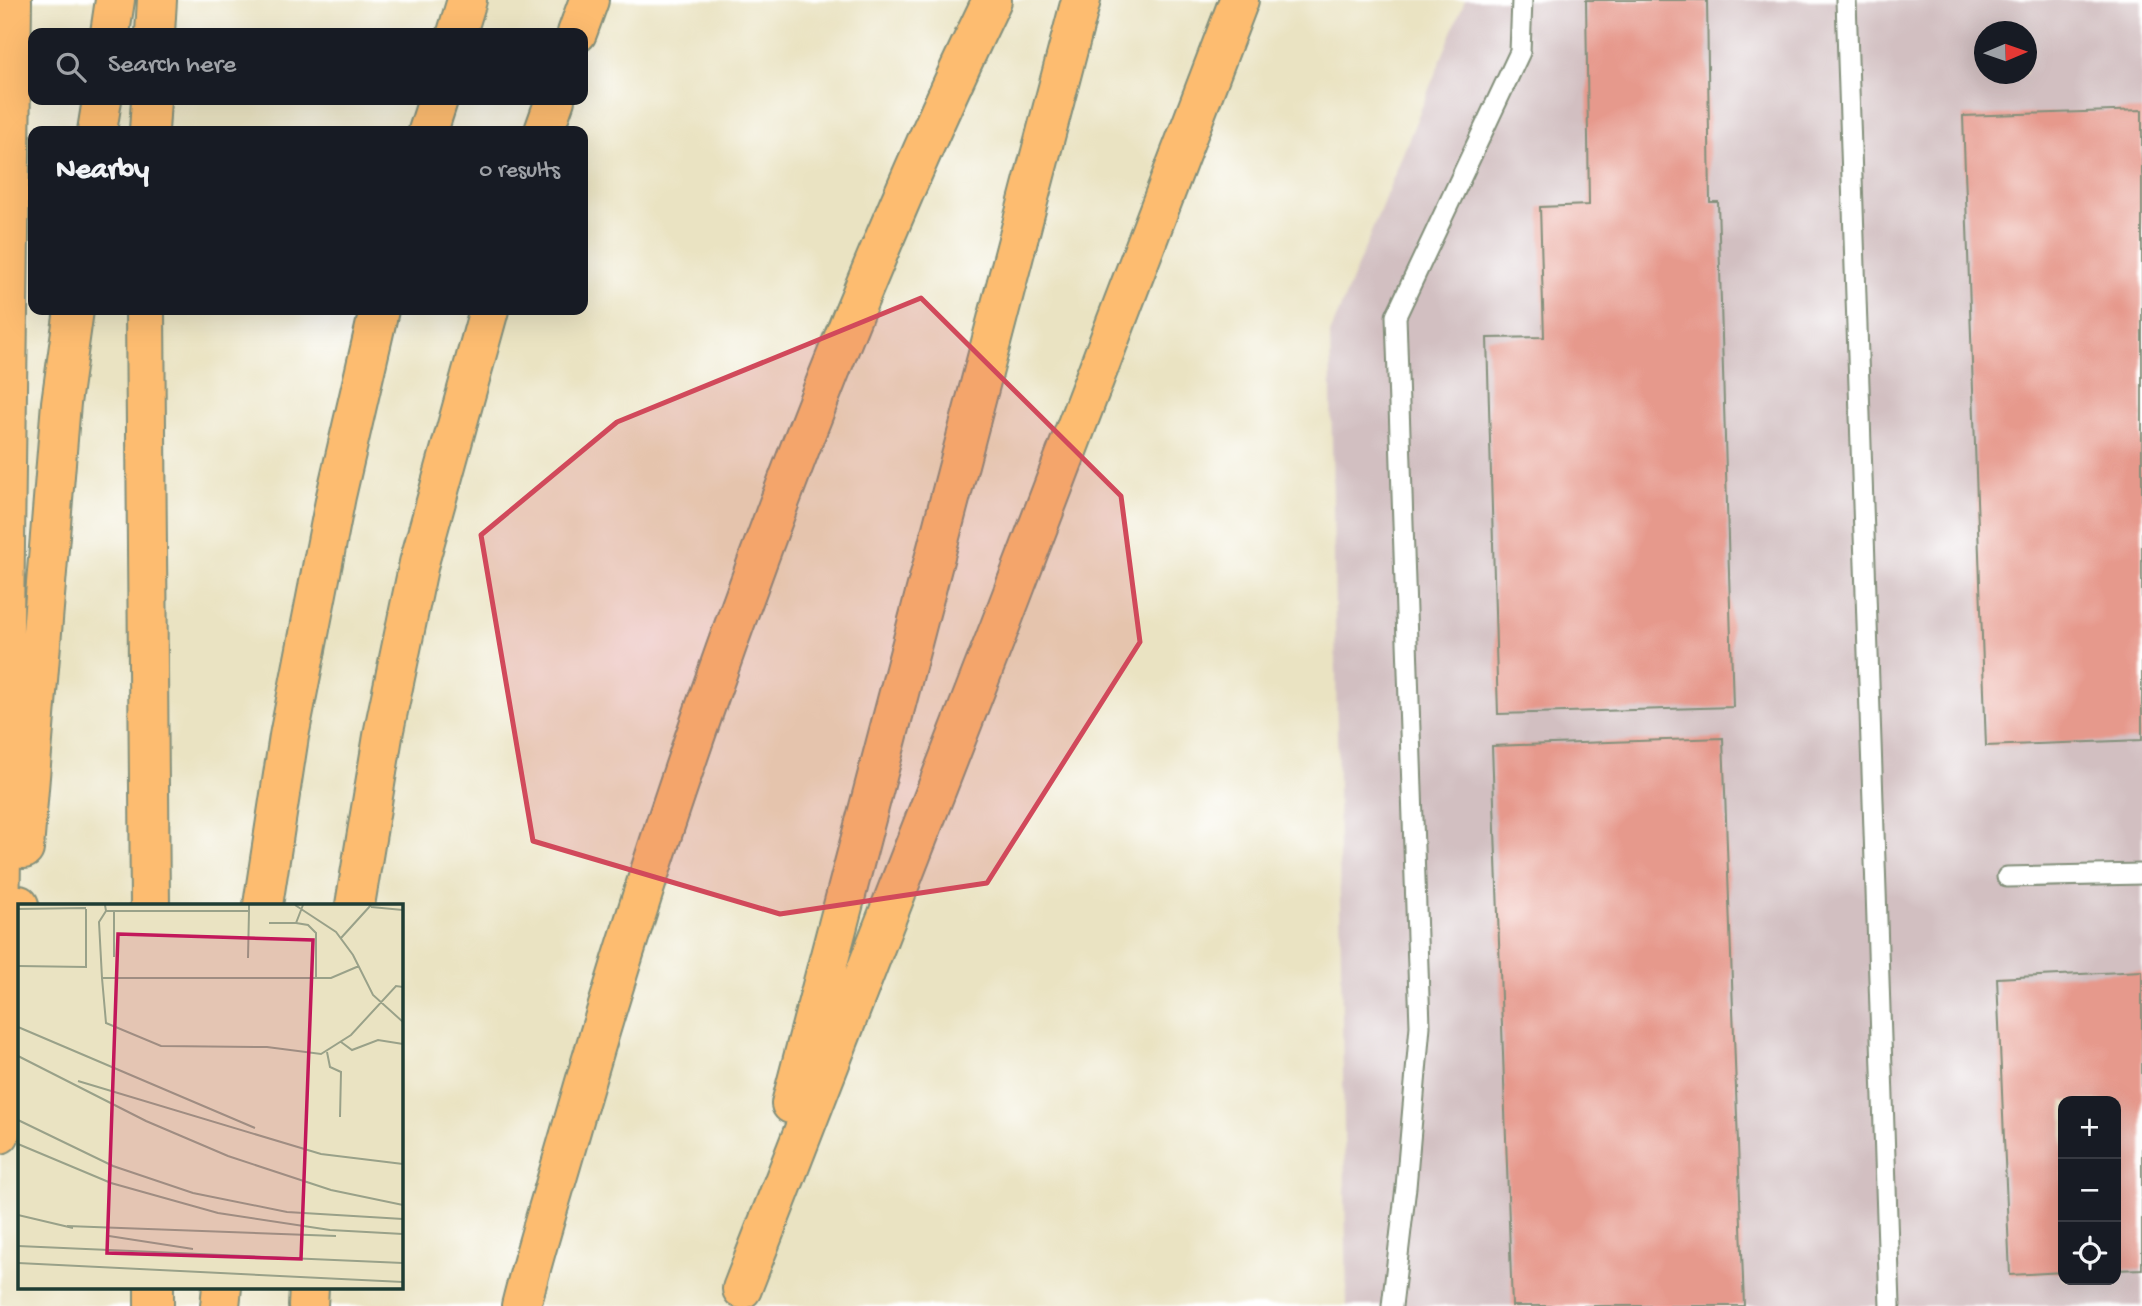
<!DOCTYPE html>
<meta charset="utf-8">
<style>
body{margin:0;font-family:"Gochi Hand",sans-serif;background:#242831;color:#f1f3f6}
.controls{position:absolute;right:21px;bottom:21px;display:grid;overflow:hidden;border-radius:14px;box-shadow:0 7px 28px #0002}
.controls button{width:63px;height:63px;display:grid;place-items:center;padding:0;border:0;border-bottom:2px solid #363941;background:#171b24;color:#f1f3f6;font:35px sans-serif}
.compass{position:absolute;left:1974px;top:21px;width:63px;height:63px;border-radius:50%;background:#171b24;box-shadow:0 7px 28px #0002;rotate:88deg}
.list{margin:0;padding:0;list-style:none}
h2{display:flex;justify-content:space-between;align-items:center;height:91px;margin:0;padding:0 28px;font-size:30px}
h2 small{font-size:23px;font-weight:400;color:#9ea1a6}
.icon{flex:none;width:38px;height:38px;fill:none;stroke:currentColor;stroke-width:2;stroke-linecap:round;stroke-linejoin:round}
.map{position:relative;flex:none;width:2142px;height:1306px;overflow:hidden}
.search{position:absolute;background:#171b24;box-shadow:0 7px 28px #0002;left:28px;top:28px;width:560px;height:77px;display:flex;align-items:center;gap:18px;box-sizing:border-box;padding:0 24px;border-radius:14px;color:#9ea1a6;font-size:26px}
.panel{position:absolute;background:#171b24;box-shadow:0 7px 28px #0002;left:28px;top:126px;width:560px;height:189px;border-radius:14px}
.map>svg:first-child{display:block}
</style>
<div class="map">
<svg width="2142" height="1306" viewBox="0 0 2142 1306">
<rect width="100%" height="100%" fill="#fff"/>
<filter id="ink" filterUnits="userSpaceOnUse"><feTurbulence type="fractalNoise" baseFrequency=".0143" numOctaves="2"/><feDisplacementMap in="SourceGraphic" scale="14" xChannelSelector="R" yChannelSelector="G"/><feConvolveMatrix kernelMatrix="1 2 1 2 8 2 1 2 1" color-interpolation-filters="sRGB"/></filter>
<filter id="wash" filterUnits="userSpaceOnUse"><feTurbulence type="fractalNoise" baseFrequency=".00686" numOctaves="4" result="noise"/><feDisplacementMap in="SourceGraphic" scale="28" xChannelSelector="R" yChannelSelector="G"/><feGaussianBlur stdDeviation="1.57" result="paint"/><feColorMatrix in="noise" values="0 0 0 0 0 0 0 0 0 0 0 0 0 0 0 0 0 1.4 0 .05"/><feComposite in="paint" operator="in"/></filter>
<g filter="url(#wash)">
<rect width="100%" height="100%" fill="#eae3c2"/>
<path fill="#d2bfc1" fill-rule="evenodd" d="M1465 0H2142V1306H1347L1330 334ZM1984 32H2026V74H1984ZM2063 1101H2116V1280H2063Z"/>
<g id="blocks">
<path fill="#e6998c" d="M1586 0H1707L1710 202H1718L1733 707 1498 714 1487 338 1544 337 1540 207 1589 205Z
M2142 110V740L1986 746 1963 116Z
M1723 738 1744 1306H1512L1492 746Z
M2142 971V1269L2116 1270V1101H2063V1272L2010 1275 1997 978Z"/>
</g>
</g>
<g filter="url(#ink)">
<use href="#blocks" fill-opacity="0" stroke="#84907b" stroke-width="2"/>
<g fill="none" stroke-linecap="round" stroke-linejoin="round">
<defs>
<path id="lane" d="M1846 0 1890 1306
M2007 877 2142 874
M1392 1306 1406 1187 1420 1026 1396 316 1520 52 1522 0"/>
<path id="highway" d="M110 33 115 0
M155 33 157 0
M457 33 467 0
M577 33 589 0
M97 131 102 100
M149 131 151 100
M428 131 438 100
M544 131 555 100
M145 310 150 905
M24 849 61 403 74 310
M263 905 289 736 336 496 379 310
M355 905 384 730 419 563 489 310
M0 934 12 0
M791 1104 1081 0
M0 1134 19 905
M154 1287V1306
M742 1289 999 629 1239 0
M220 1306 222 1287
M308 1306 309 1287
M521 1306C534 1254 550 1203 565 1151 608 1001 654 853 706 705 789 467 882 228 992 0"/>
</defs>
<use href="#lane" stroke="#84907b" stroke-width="23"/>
<use href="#highway" stroke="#84907b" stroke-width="42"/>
<use href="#lane" stroke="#fff" stroke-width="19"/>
<use href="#highway" stroke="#fdbc70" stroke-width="38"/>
</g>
</g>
<path fill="#d1495b" fill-opacity="0.2" stroke="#d1495b" stroke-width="5" stroke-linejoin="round" d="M921 298 1121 496 1140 642 987 883 780 914 533 841 481 535 617 422Z"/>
<g transform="translate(18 904)">
<rect width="385" height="385" fill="#eae3c2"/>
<path fill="none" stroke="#99a189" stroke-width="2" d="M87 1 88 7H231V1M277 1 318 28 335 51 355 91 385 118M353 3 385 6M0 5 68 4M88 7 81 18 84 74H313L341 62M96 7V53M251 19H278L285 1M278 19 290 21 298 29V74M323 34 353 1M230 54 231 7M0 62 68 63V5M84 74 88 119 143 142 249 143 303 150 333 131 378 82 385 83M0 123 237 224M323 138 334 146 360 136 385 140M309 148 312 163 323 168 322 213M0 152 128 217 210 252 313 286 385 301M60 177 303 250 385 260M0 216 95 262 175 289 269 308 385 315M0 240 93 279 200 309 312 326 385 330M0 311 55 324M49 322 318 332M91 332 175 345M0 342 385 359M0 359 385 378"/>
<path fill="#c2185b" fill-opacity="0.15" stroke="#c2185b" stroke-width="3.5" d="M100 30 295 36 283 355 89 349Z"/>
<rect width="385" height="385" fill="none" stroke="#1f3d34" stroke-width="3.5"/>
</g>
</svg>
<div class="controls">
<button>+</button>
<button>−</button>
<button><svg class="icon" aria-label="locate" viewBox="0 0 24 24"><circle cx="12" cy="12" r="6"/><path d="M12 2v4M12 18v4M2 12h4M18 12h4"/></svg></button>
</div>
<svg class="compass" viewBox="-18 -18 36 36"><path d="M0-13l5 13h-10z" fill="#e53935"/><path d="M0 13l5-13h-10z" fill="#9ea1a6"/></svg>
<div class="search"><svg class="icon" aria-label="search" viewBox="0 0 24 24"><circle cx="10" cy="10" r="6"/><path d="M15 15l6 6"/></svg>Search here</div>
<section class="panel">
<h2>Nearby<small>0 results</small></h2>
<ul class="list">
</ul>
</section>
</div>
